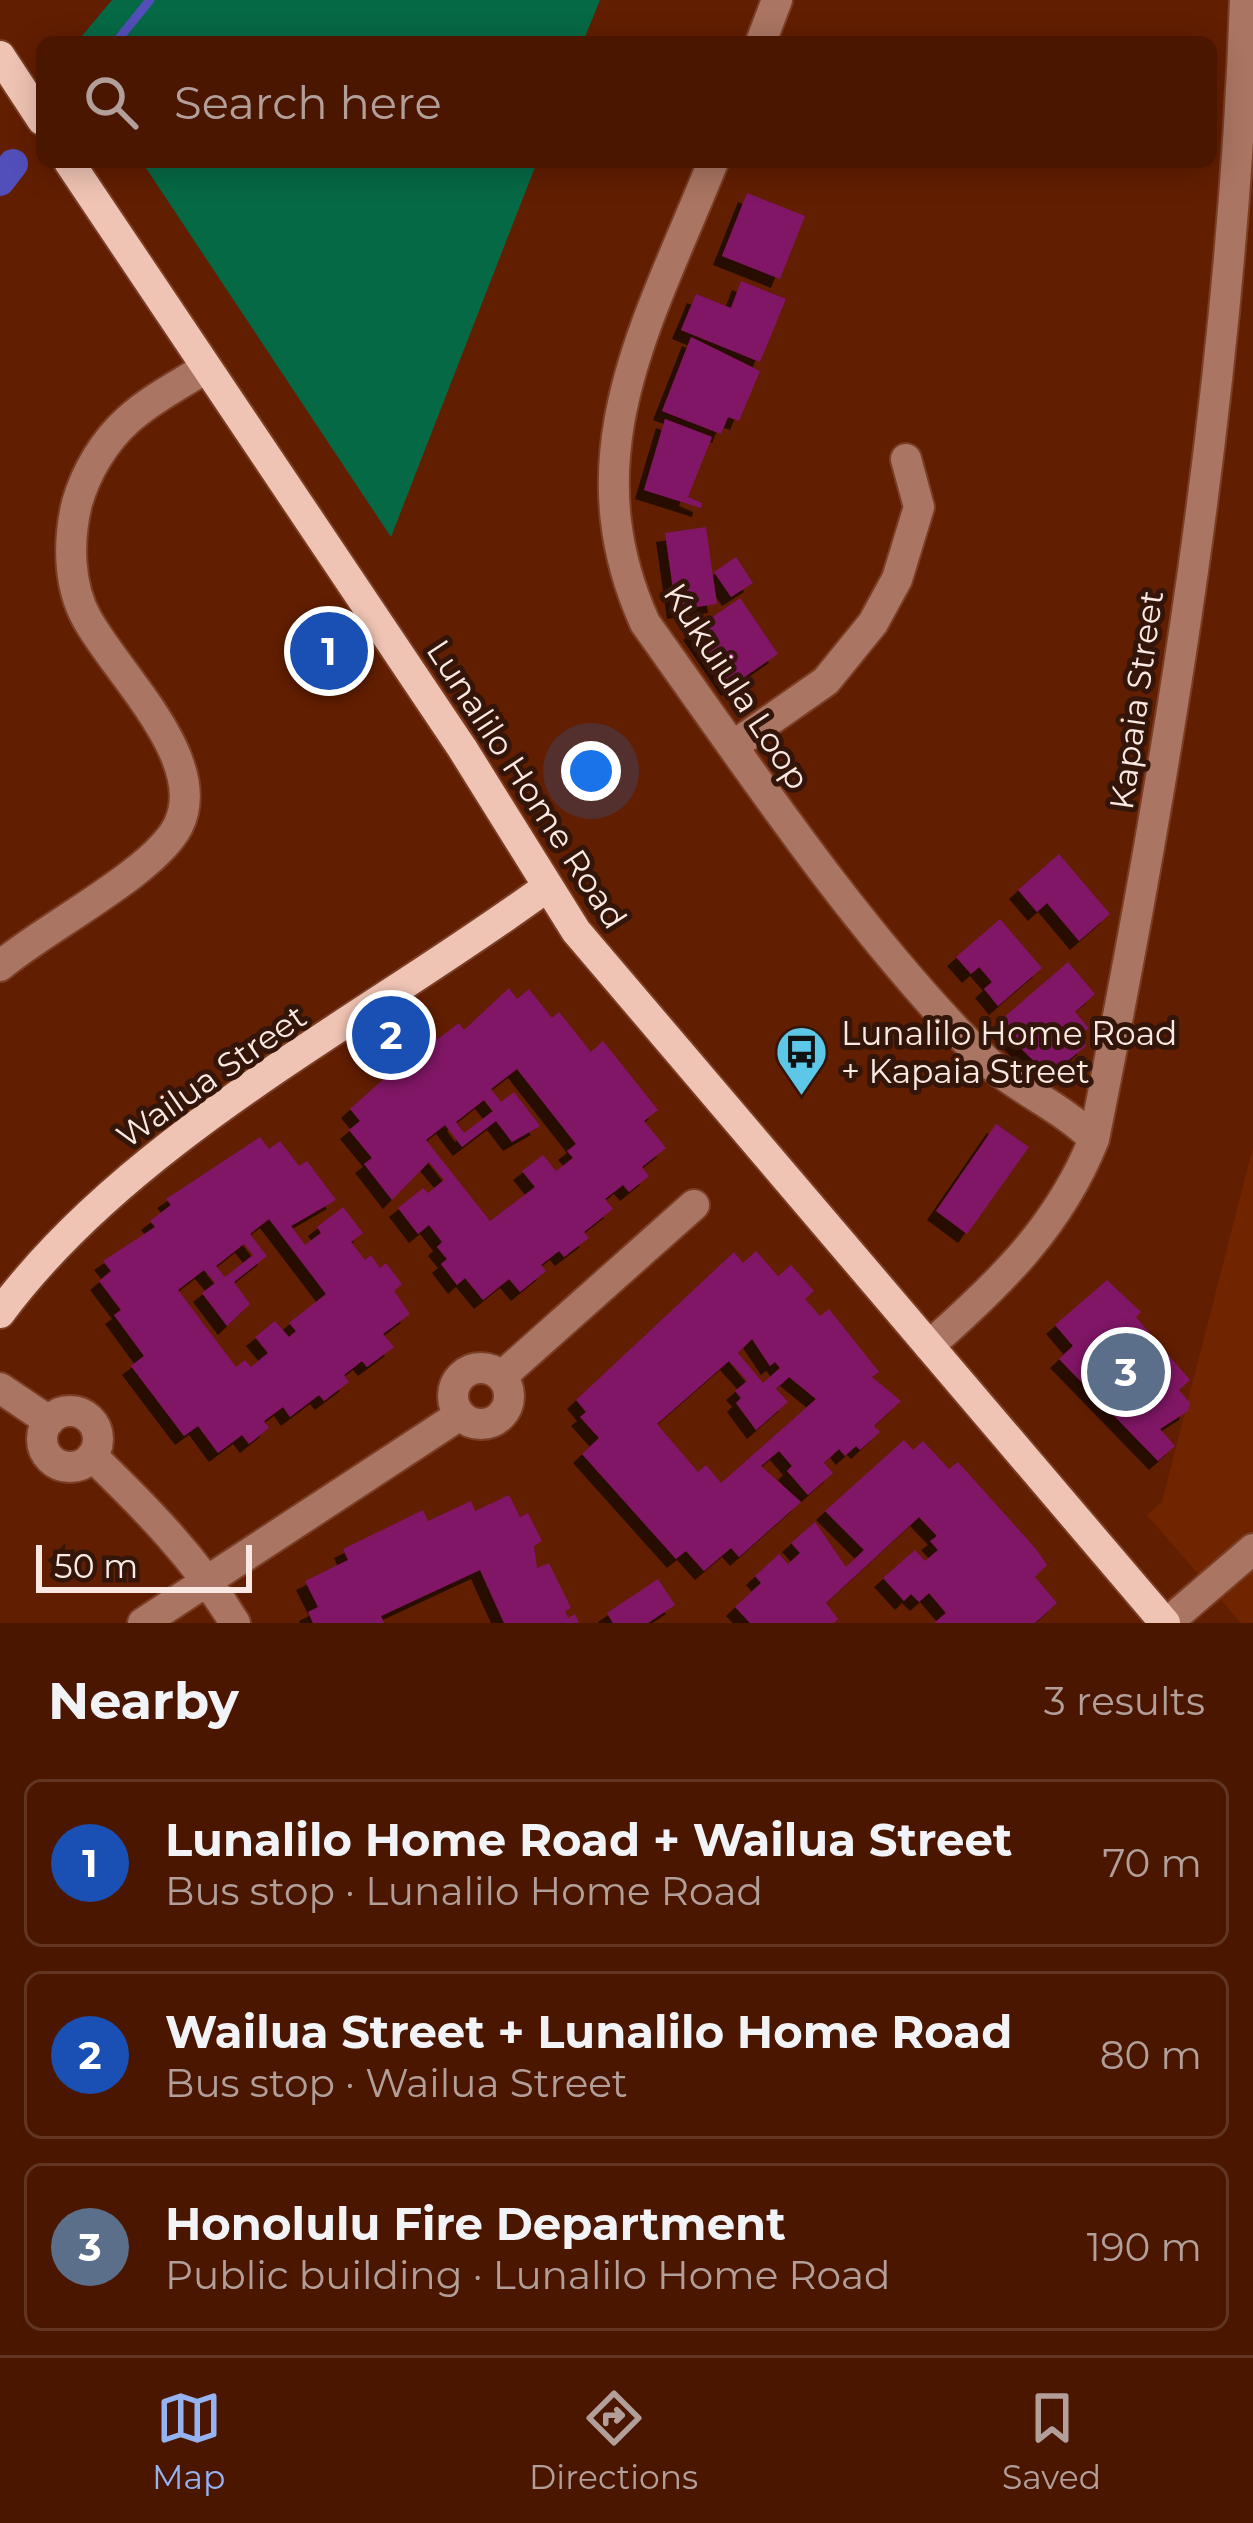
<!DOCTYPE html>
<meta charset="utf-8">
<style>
body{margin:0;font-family:Montserrat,sans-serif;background:#54230f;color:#f1f3f6}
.scale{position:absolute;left:36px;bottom:30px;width:216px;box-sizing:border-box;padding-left:12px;border:6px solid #fae9e2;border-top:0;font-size:33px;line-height:42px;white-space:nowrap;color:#fae9e2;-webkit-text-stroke:9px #34150a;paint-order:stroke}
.you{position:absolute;left:591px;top:771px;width:42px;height:42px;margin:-30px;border:9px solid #fff;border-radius:50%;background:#1a73e8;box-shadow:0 0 0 18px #1a73e833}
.badge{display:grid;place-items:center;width:78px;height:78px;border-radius:50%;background:#95b2f1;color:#fff;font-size:39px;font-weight:700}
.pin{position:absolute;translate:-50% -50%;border:6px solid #fff;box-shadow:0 3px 12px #0006}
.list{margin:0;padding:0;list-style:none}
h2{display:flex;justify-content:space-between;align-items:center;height:156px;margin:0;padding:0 48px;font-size:51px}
h2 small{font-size:39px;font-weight:400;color:#b29f99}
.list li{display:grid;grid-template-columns:78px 1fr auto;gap:36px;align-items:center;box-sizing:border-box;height:168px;margin:0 24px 24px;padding:0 24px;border:3px solid #613522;border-radius:18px}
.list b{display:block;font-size:45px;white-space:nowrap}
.list p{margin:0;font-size:39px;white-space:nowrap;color:#b29f99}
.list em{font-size:39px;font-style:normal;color:#b29f99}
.icon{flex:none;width:66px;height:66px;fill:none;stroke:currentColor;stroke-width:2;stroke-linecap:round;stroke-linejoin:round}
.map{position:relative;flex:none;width:1253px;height:1623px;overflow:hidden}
.search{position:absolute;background:#4a1600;box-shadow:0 6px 30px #0003;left:36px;right:36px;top:36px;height:132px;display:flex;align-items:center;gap:30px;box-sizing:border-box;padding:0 42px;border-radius:18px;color:#b29f99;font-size:45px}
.sheet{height:732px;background:#4a1600}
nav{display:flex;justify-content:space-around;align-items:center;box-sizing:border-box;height:168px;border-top:3px solid #613522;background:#4a1600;font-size:33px;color:#b29f99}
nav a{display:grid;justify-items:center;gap:6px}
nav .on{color:#95b2f1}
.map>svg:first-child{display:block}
</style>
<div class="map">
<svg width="1253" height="1623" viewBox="0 0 1253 1623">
<defs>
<filter id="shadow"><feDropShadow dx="-9" dy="9" stdDeviation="0" flood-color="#0009"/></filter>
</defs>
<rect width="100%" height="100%" fill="#621e00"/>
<path fill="#712400" d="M1253 1147V1623H1241L1147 1515 1162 1502Z"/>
<path fill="#066945" d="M112 0H600L583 42H77Z
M142 162H537L391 537Z"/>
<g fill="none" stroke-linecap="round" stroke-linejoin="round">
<path stroke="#534fba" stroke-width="9" d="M116 42 150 0"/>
<path stroke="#534fba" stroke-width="30" d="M0 181 13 164"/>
</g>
<path fill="#811566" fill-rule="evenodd" filter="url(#shadow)" d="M747 193 805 216 780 279 722 256Z
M741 281 786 299 760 362 681 330 696 294 731 308Z
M691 337 760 371 739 421 728 417 721 434 662 411Z
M665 419 712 437 688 497 702 503 701 508 644 490Z
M706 527 717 604 676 610 665 533Z
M736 557 753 583 731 597 714 572Z
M740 598 778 654 730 687 692 631Z
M1059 854 1110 914 1079 941 1047 903 1037 912 1018 890Z
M1000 919 1042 968 998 1006 984 989 992 982 979 967 971 974 956 957Z
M1068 962 1095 994 1075 1012 1089 1028 1083 1033 1086 1046 1049 1076 996 1024Z
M509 988 517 999 529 989 552 1018 559 1012 591 1052 603 1041 658 1110 644 1121 666 1148 642 1167 649 1176 629 1192 623 1185 605 1199 613 1209 584 1232 589 1238 564 1257 559 1251 541 1265 546 1271 520 1292 509 1279 483 1300 465 1278 457 1285 441 1264 447 1259 437 1247 442 1242 429 1225 418 1234 398 1208 423 1188 428 1193 444 1180 429 1162 392 1200 364 1164 372 1158 349 1130 360 1121 350 1109 434 1034 438 1039 459 1023 464 1030ZM517 1069 576 1144 567 1151 573 1158 556 1171 543 1155 522 1171 535 1187 490 1221 426 1140 445 1125 462 1147 496 1121 512 1142 540 1126 514 1092 501 1102 491 1089ZM484 1100 493 1111 464 1133 456 1122Z
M996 1124 1029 1147 967 1234 936 1211Z
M260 1137 269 1149 280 1141 299 1166 307 1161 336 1200 291 1226 305 1245 321 1233 317 1227 343 1207 363 1233 351 1242 365 1260 371 1255 380 1268 386 1263 402 1284 394 1291 410 1314 383 1334 394 1347 367 1367 362 1361 344 1375 349 1382 324 1401 319 1395 290 1417 283 1407 264 1421 269 1428 249 1444 242 1435 218 1453 198 1426 184 1436 131 1366 144 1356 114 1315 121 1310 99 1281 111 1271 103 1261 155 1227 150 1221 171 1205 166 1199ZM269 1219 326 1294 289 1323 296 1331 289 1337 275 1321 255 1337 268 1353 251 1367 245 1360 236 1367 178 1290 204 1270 215 1283 202 1293 227 1326 250 1304 234 1282 267 1256 250 1234ZM244 1244 253 1255 225 1277 216 1266Z
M756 1251 778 1276 791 1265 814 1291 805 1299 820 1316 829 1309 879 1372 872 1377 901 1401 874 1426 880 1432 860 1450 856 1446 845 1456 839 1449 824 1463 833 1473 808 1495 787 1471 792 1466 779 1451 761 1466 801 1502 739 1557 731 1548 704 1571 686 1551 676 1559 582 1454 599 1438 580 1417 586 1412 576 1400 734 1252 743 1263ZM752 1339 770 1366 775 1362 780 1368 763 1383 738 1353ZM729 1361 747 1381 735 1391 741 1398 736 1403 756 1430 788 1402 776 1389 789 1377 816 1399 721 1483 706 1465 698 1472 657 1424Z
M1107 1280 1141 1312 1136 1317 1190 1380 1179 1390 1190 1403 1188 1411 1160 1429 1175 1446 1158 1461 1059 1359 1073 1346 1055 1325Z
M904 1440 913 1450 923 1441 949 1469 958 1462 1036 1549 1047 1565 1035 1577 1057 1603 1035 1623H934L946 1613 929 1593 919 1602 911 1594 904 1601 883 1578 915 1550 925 1561 938 1550 930 1541 937 1536 919 1517 826 1603 838 1619 834 1623H750L735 1607 761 1583 755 1576 779 1554 788 1564 800 1553 791 1543 815 1522 846 1567 864 1550 825 1511Z
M509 1495 520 1517 528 1513 542 1541 534 1546 537 1568 549 1563 571 1608 565 1611 568 1618 575 1614 579 1623H504L480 1570 381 1616 384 1623H313L308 1612 318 1607 305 1581 348 1560 343 1549 423 1510 428 1521 471 1501 475 1511Z
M658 1579 675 1605 648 1623H613L607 1613Z"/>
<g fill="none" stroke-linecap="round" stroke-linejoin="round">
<defs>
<path id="minor" d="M761 42 777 0
M713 162C650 320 568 453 645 623 748 767 853 926 977 1052 1013 1088 1058 1104 1094 1139
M733 746 826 681 873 623 897 579 919 507 906 459
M0 966C44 928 154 873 178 826 211 761 117 674 87 619 68 585 68 540 77 503 86 472 104 441 129 419 151 399 179 385 204 369
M929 1346C999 1284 1059 1227 1094 1139 1169 764 1232 383 1245 0
M453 1396a28 28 0 1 1 56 0a28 28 0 1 1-56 0Z
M502 1376 694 1205
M0 1388 49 1421
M42 1439a28 28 0 1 1 56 0a28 28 0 1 1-56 0Z
M92 1456C146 1508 196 1559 235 1623
M143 1623 460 1415
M1167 1623 1253 1549"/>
<path id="major" d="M0 56 42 120
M69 162 462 748 576 931 1165 1623
M0 1313C131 1136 370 1017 547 887"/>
</defs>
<use href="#minor" stroke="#7a3e24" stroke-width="34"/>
<use href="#major" stroke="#7a3e24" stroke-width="34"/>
<use href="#minor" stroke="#aa7562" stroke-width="30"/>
<use href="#major" stroke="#f0c4b4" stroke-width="30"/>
</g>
<defs>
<symbol id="bus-pin" viewBox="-11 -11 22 30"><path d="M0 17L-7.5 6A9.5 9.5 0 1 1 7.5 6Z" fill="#5cc7e7" stroke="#34150a"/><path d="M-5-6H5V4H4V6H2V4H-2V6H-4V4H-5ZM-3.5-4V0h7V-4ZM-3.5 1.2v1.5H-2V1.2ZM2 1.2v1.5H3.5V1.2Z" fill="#111"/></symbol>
</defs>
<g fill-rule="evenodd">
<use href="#bus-pin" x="772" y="1022" width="59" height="81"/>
</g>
<g text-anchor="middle" stroke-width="10" stroke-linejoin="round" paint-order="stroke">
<g font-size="33" fill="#fae9e2" stroke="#34150a">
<text transform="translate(737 686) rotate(57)" y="12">Kukuiula Loop</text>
<text transform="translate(1136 700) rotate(-82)" y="12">Kapaia Street</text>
<text transform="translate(527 784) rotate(57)" y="12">Lunalilo Home Road</text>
<text transform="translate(211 1076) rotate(-35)" y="12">Wailua Street</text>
</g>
<g font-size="33" fill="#fae9e2" stroke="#34150a" text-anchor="start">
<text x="841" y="1045">Lunalilo Home Road<tspan x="841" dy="38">+ Kapaia Street</tspan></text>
</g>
</g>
</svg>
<div class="scale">50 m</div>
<div class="you"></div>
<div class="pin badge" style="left:329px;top:651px;background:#1a4fb4">1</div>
<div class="pin badge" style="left:391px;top:1035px;background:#1a4fb4">2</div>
<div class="pin badge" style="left:1126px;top:1372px;background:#5c6f8a">3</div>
<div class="search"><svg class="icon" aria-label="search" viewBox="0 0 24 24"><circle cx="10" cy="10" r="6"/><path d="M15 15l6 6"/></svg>Search here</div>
</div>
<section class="sheet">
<h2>Nearby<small>3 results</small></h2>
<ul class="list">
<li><span class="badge" style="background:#1a4fb4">1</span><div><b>Lunalilo Home Road + Wailua Street</b><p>Bus stop · Lunalilo Home Road</p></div><em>70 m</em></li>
<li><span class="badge" style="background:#1a4fb4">2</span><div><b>Wailua Street + Lunalilo Home Road</b><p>Bus stop · Wailua Street</p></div><em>80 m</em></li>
<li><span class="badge" style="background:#5c6f8a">3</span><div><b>Honolulu Fire Department</b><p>Public building · Lunalilo Home Road</p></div><em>190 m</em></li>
</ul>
</section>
<nav>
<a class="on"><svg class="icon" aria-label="map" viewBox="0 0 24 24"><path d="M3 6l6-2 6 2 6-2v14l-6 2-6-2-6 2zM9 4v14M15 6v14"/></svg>Map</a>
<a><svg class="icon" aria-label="directions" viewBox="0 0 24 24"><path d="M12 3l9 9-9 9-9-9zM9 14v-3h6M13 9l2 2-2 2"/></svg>Directions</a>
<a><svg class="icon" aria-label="saved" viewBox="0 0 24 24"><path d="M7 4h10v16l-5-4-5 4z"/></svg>Saved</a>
</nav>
